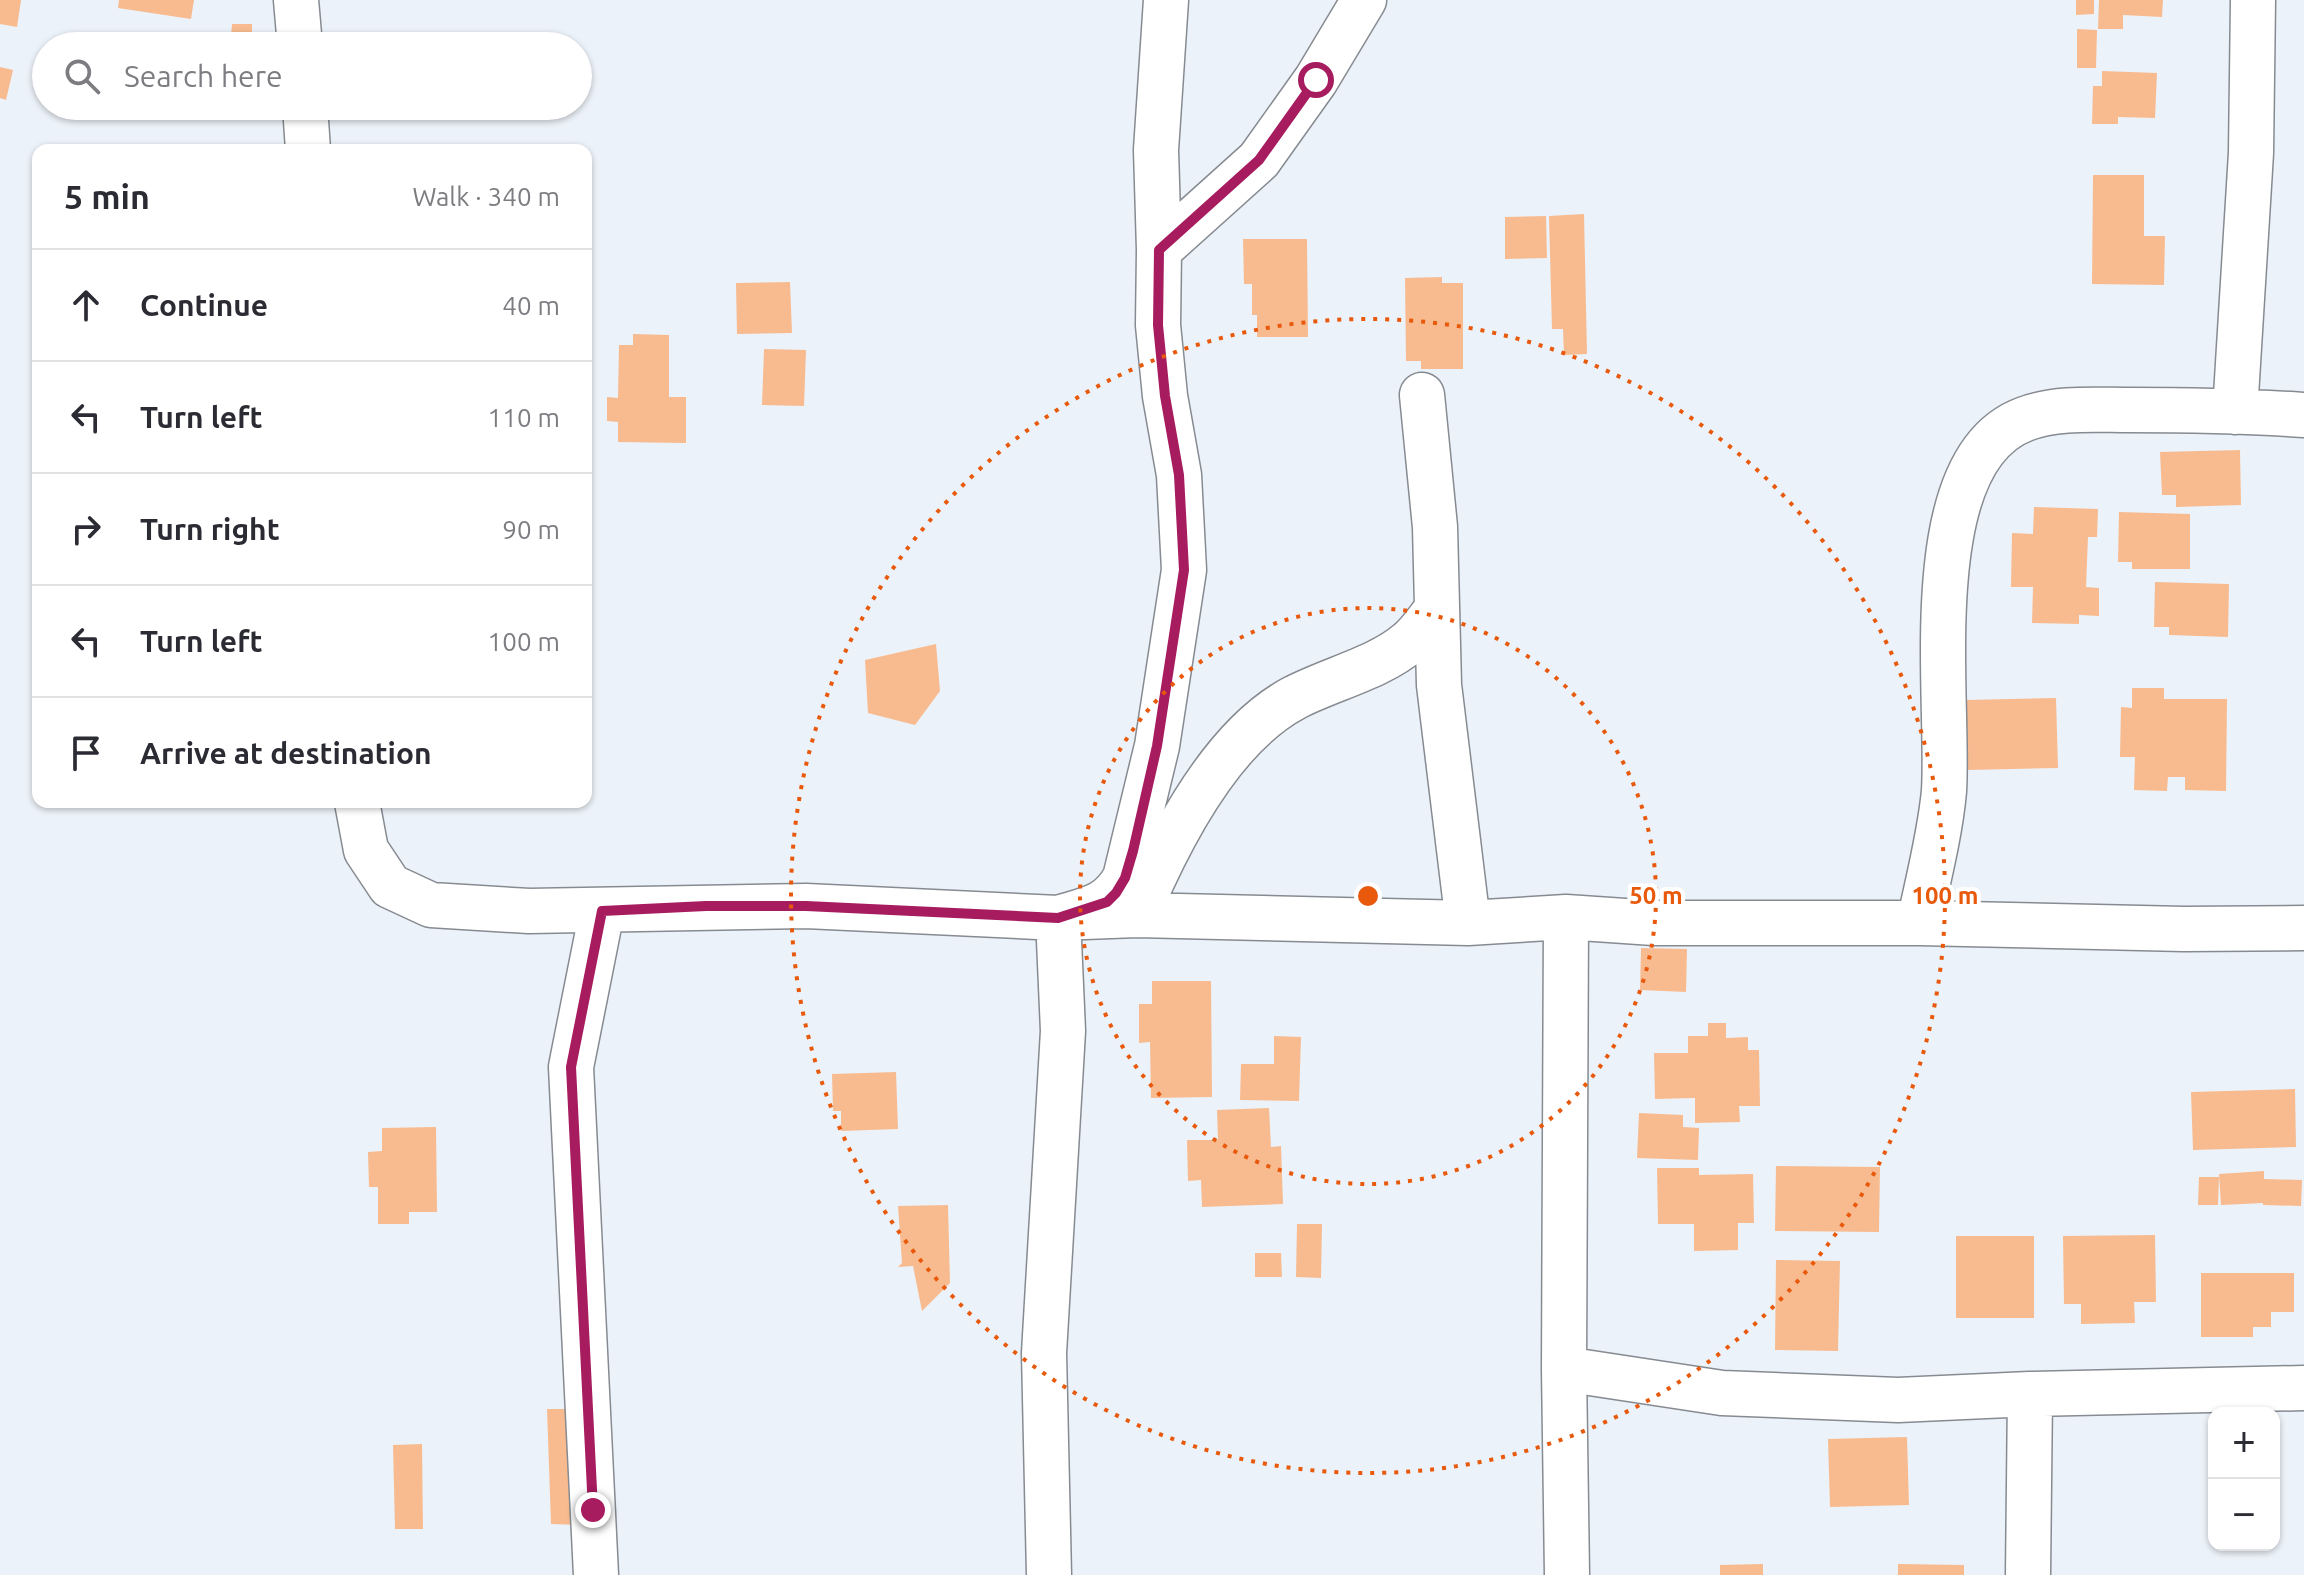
<!DOCTYPE html>
<meta charset="utf-8">
<style>
body{margin:0;font-family:Ubuntu,sans-serif;background:#f7f7f7;color:#2b2b33}
.controls{position:absolute;right:24px;bottom:24px;display:grid;overflow:hidden;border-radius:16px;box-shadow:0 2px 6px #0004}
.controls button{width:72px;height:72px;display:grid;place-items:center;padding:0;border:0;border-bottom:2px solid #e1e1e2;background:#fff;color:#2b2b33;font:40px sans-serif}
.stop{position:absolute;width:24px;height:24px;margin:-18px;border:6px solid #a71b5f;border-radius:50%;background:#fff}
.stop.end{background:#a71b5f;border-color:#fff;box-shadow:0 2px 8px #0008}
.list{margin:0;padding:0;list-style:none}
h2{display:flex;justify-content:space-between;align-items:center;height:104px;margin:0;padding:0 32px;font-size:34px}
h2 small{font-size:26px;font-weight:400;color:#7c7c81}
.list li{display:grid;grid-template-columns:52px 1fr auto;gap:24px;align-items:center;box-sizing:border-box;height:112px;padding:0 32px;border-top:2px solid #e1e1e2}
.list b{display:block;font-size:30px;white-space:nowrap}
.list em{font-size:26px;font-style:normal;color:#7c7c81}
.icon{flex:none;width:44px;height:44px;fill:none;stroke:currentColor;stroke-width:2;stroke-linecap:round;stroke-linejoin:round}
.map{position:relative;flex:none;width:2304px;height:1575px;overflow:hidden}
.search{position:absolute;background:#fff;box-shadow:0 2px 6px #0004;left:32px;top:32px;width:560px;height:88px;display:flex;align-items:center;gap:20px;box-sizing:border-box;padding:0 28px;border-radius:44px;color:#7c7c81;font-size:30px}
.panel{position:absolute;background:#fff;box-shadow:0 2px 6px #0004;left:32px;top:144px;width:560px;height:664px;border-radius:16px}
.map>svg:first-child{display:block}
</style>
<div class="map">
<svg width="2304" height="1575" viewBox="0 0 2304 1575">
<rect width="100%" height="100%" fill="#ecf2f9"/>
<path fill="#f8bb8f" d="M0 0H21L17 27 0 24Z
M119 0H194L191 19 118 8Z
M2076 0H2094V14L2076 15Z
M2099 0H2163L2162 17 2123 15V29H2098Z
M232 24H252V36H231Z
M2077 29 2097 30 2096 68H2077Z
M0 67 13 70 6 100 0 98Z
M2102 71 2157 73 2155 118 2118 117V124H2092L2093 86H2102Z
M2093 175H2144V236H2165L2164 285 2092 284Z
M1584 214 1587 354 1564 355 1563 329H1552L1549 216Z
M1546 216 1547 258 1505 259V217Z
M1243 239H1307L1308 337H1257V315H1252V284H1244Z
M1442 277V283H1463V369H1421V361H1406L1405 278Z
M790 282 792 333 737 334 736 283Z
M633 334 669 335V397H686V443L618 442V422L607 421V397L618 398 619 345H633Z
M764 349 806 350 804 406 762 405Z
M2240 450 2241 505 2176 507V495H2162L2160 452Z
M2034 507 2098 509 2097 537H2088L2086 587 2099 588V616L2079 615V624L2032 623 2033 587H2011L2012 533 2033 534Z
M2119 512 2190 514V569H2132V562H2118Z
M2155 582 2229 584 2228 637 2169 635V627H2154Z
M936 644 940 691 915 725 868 713 865 660Z
M2132 688H2164V699H2227L2226 791 2185 790V777H2168L2167 791 2134 790 2135 757H2120L2121 707 2132 708Z
M2056 698 2058 768 1967 770 1966 700Z
M1641 948 1687 949 1686 992 1640 990Z
M1152 981H1211L1212 1097 1151 1098 1150 1042 1139 1043V1004H1152Z
M1708 1023H1726V1038L1748 1037V1050H1759L1760 1106H1739L1740 1122 1695 1123V1098L1655 1099 1654 1053H1688V1036H1708Z
M1274 1036 1301 1037 1299 1101 1240 1100 1241 1064H1274Z
M896 1072 898 1129 841 1131V1111H833L832 1074Z
M2295 1089 2296 1147 2193 1150 2191 1092Z
M1269 1108 1271 1147 1281 1146 1283 1204 1202 1207 1201 1180 1188 1181 1187 1140H1218L1217 1110Z
M1639 1113 1683 1115V1127L1699 1128 1698 1160 1637 1158Z
M436 1127 437 1212H409V1224H378V1187H369L368 1152 382 1151V1128Z
M1776 1166 1880 1167 1879 1232 1775 1231Z
M1657 1168H1699V1175L1753 1174 1754 1223H1738V1250L1694 1251V1224H1658Z
M2264 1171V1179L2302 1180 2301 1206 2263 1205V1203L2221 1205 2219 1174Z
M2199 1177H2219L2218 1205H2198Z
M948 1205 950 1283 922 1311 913 1266 898 1267 902 1263 898 1206Z
M1297 1224H1322L1321 1278 1296 1277Z
M2155 1235 2156 1302H2134L2135 1323 2081 1324V1304H2064L2063 1236Z
M1956 1236H2034V1318H1956Z
M1255 1253H1281L1282 1277H1255Z
M1776 1260 1840 1261 1838 1351 1775 1350Z
M2201 1273H2294V1312H2271V1327H2253V1337H2201Z
M547 1409H582L579 1525 551 1524Z
M1907 1437 1909 1505 1830 1507 1828 1439Z
M422 1444 423 1529H395L393 1445Z
M1763 1564V1575H1720V1565Z
M1898 1564 1964 1565V1575H1898Z"/>
<g fill="none" stroke-linecap="round" stroke-linejoin="round">
<defs>
<path id="street" d="M296 0 300 46
M305 106 308 150
M1159 250 1259 160 1316 80 1364 0
M1422 395 1435 527 1439 685 1468 923
M2235 412 2251 153 2253 0
M357 802 366 850 390 886 431 905 529 911 806 906 1058 918 1137 915 1468 923 1566 917 1654 923H1919L2184 929 2304 928
M1141 906C1172 834 1223 736 1294 698 1330 679 1379 668 1409 642 1420 633 1428 620 1437 609
M1566 917 1564 1369 1567 1575
M1919 923C1928 880 1940 835 1944 791 1950 697 1914 460 2025 419 2056 407 2095 410 2128 410 2187 410 2245 411 2304 415
M1564 1369 1722 1393 1898 1400 2030 1394 2304 1388
M596 1575 571 1067 602 911
M1049 1575 1044 1353 1063 1031 1058 918C1088 909 1109 907 1125 878L1157 746 1184 570 1179 475 1165 396 1158 325 1159 250 1156 150 1166 0
M2028 1575 2030 1394"/>
</defs>
<use href="#street" stroke="#868b91" stroke-width="47"/>
<use href="#street" stroke="#fff" stroke-width="44"/>
</g>
<g fill="none" stroke-linecap="round" stroke-linejoin="round">
<path stroke="#a71b5f" stroke-width="10" d="M593 1510 571 1067 602 911 706 906H806L1058 918 1107 902 1116 893 1125 878 1133 851 1157 746 1184 570 1179 475 1165 396 1158 325 1159 250 1259 160 1316 80"/>
</g>
<g fill="none" stroke="#e8590c" stroke-width="4" stroke-dasharray="4 8">
<circle cx="1368" cy="896" r="288"/>
<circle cx="1368" cy="896" r="577"/>
</g>
<circle cx="1368" cy="896" r="12" fill="#e8590c" stroke="#fff" stroke-width="4"/>
<g font-size="24" text-anchor="middle" font-weight="bold" fill="#e8590c" stroke="#fff" stroke-width="8" stroke-linejoin="round" paint-order="stroke">
<text x="1656" y="904">50 m</text>
<text x="1945" y="904">100 m</text>
</g>
</svg>
<div class="controls">
<button>+</button>
<button>−</button>
</div>
<div class="stop" style="left:1316px;top:80px"></div>
<div class="stop end" style="left:593px;top:1510px"></div>
<div class="search"><svg class="icon" aria-label="search" viewBox="0 0 24 24"><circle cx="10" cy="10" r="6"/><path d="M15 15l6 6"/></svg>Search here</div>
<section class="panel">
<h2>5 min<small>Walk · 340 m</small></h2>
<ul class="list">
<li><svg class="icon" aria-label="ahead" viewBox="0 0 24 24"><path d="M12 20V5M6 11l6-6 6 6"/></svg><div><b>Continue</b></div><em>40 m</em></li>
<li><svg class="icon" aria-label="left" viewBox="0 0 24 24"><path d="M17 20v-9H6M10 6l-5 5 5 5"/></svg><div><b>Turn left</b></div><em>110 m</em></li>
<li><svg class="icon" aria-label="right" viewBox="0 0 24 24"><path d="M7 20v-9h11M14 6l5 5-5 5"/></svg><div><b>Turn right</b></div><em>90 m</em></li>
<li><svg class="icon" aria-label="left" viewBox="0 0 24 24"><path d="M17 20v-9H6M10 6l-5 5 5 5"/></svg><div><b>Turn left</b></div><em>100 m</em></li>
<li><svg class="icon" aria-label="arrive" viewBox="0 0 24 24"><path d="M6 21V4h12l-3 4 3 4H6"/></svg><div><b>Arrive at destination</b></div></li>
</ul>
</section>
</div>
